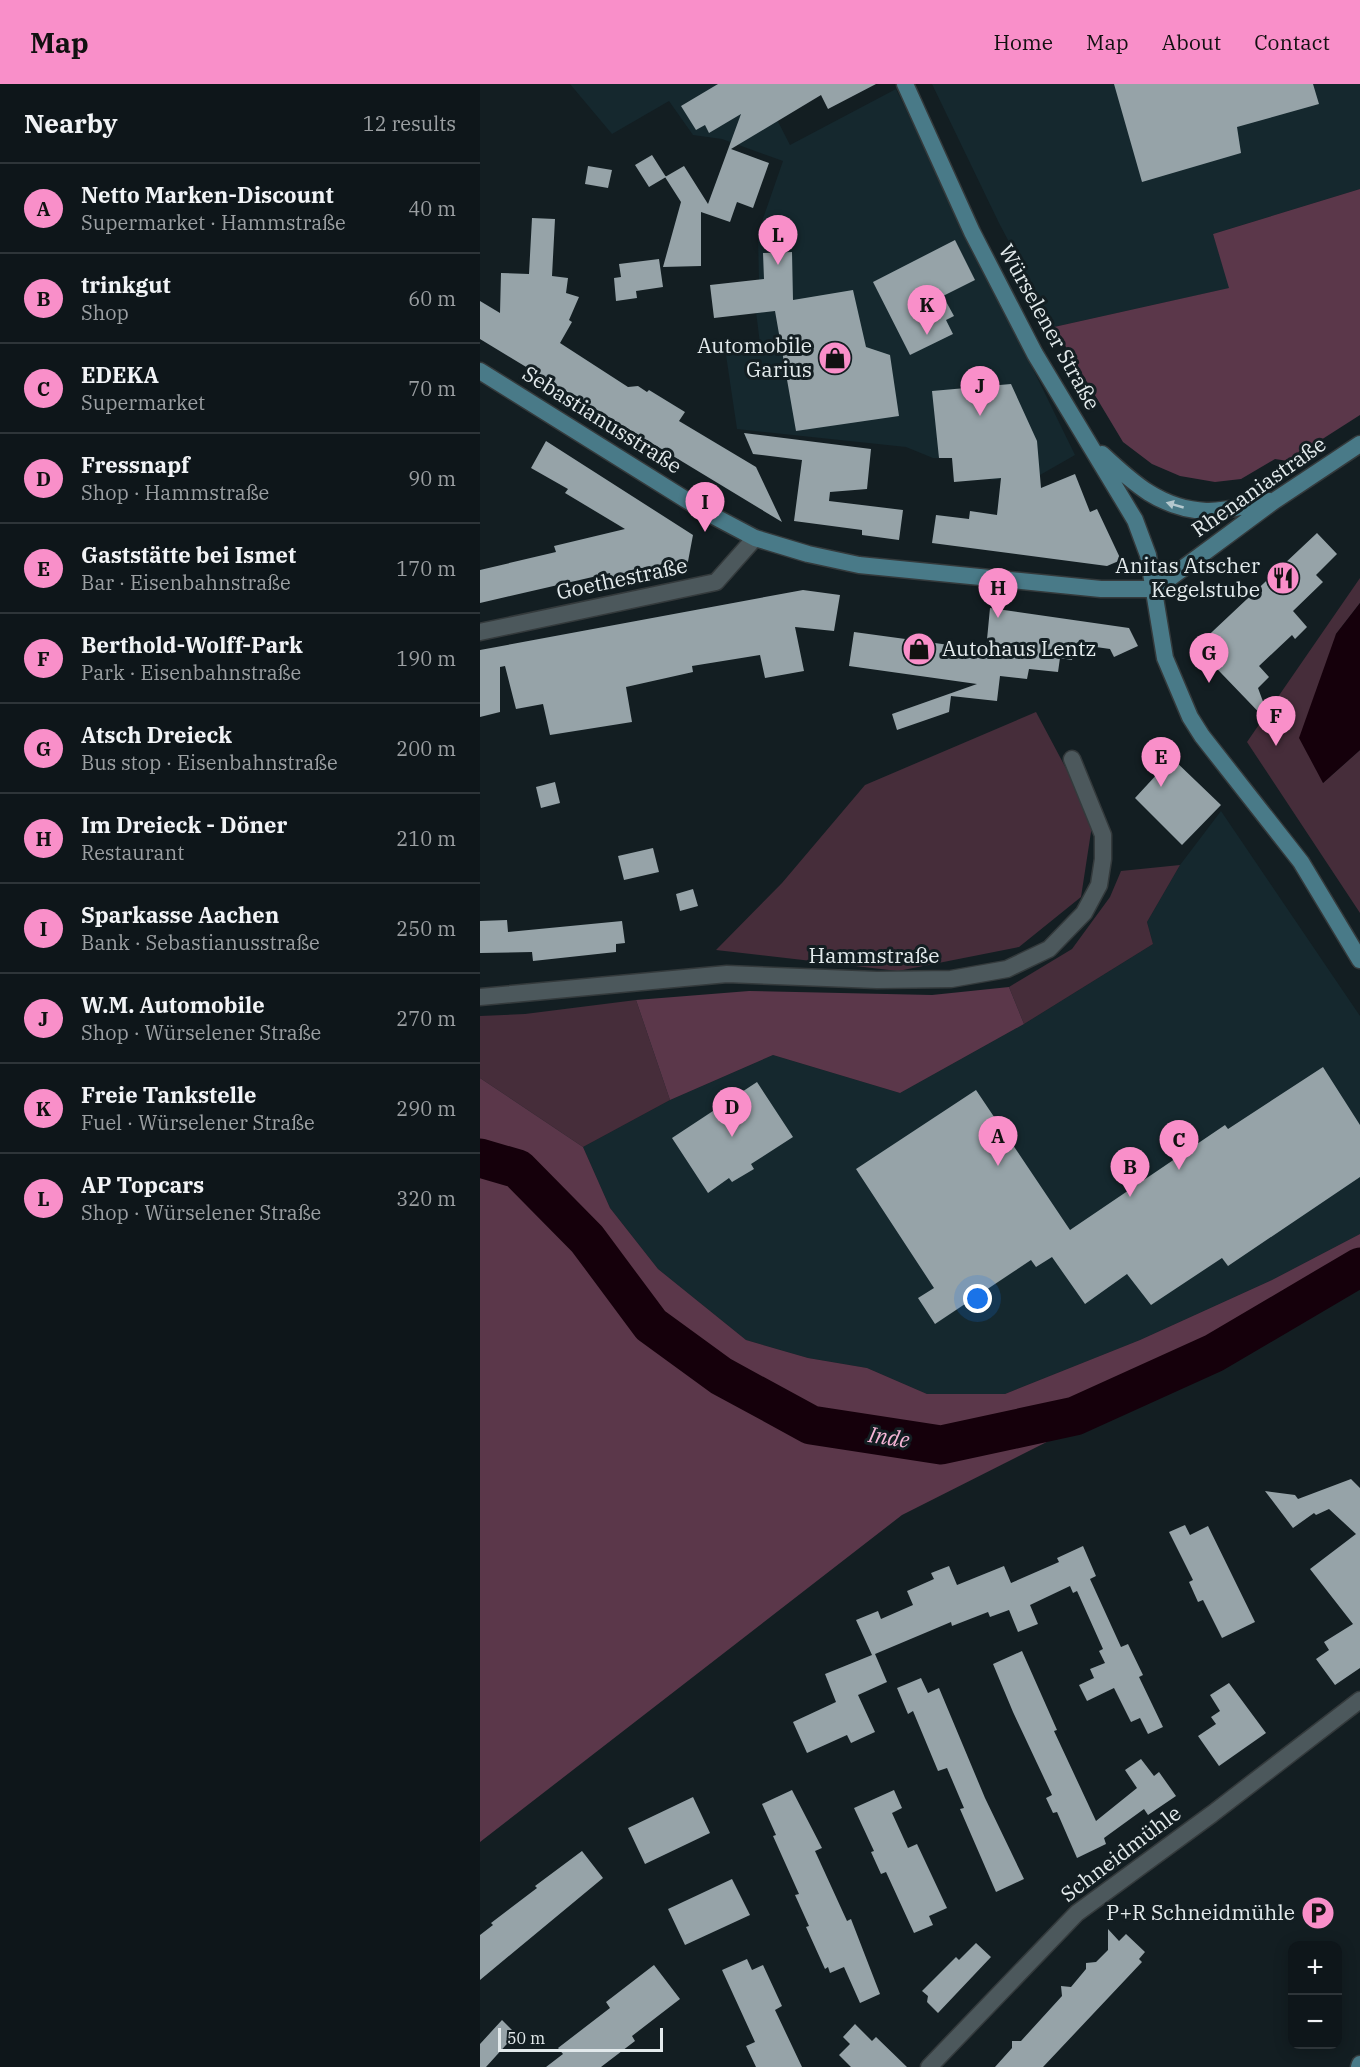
<!DOCTYPE html>
<meta charset="utf-8">
<style>
body{margin:0;font-family:"IBM Plex Serif",serif;background:#171f23;color:#f1f3f6}
.controls{position:absolute;right:18px;bottom:18px;display:grid;overflow:hidden;border-radius:12px;box-shadow:0 3px 15px #0003}
.controls button{width:54px;height:54px;display:grid;place-items:center;padding:0;border:0;border-bottom:2px solid #2e3539;background:#0e161a;color:#f1f3f6;font:30px sans-serif}
.scale{position:absolute;left:18px;bottom:15px;width:165px;box-sizing:border-box;padding-left:6px;border:3px solid #e3eaec;border-top:0;font-size:16px;line-height:21px;white-space:nowrap;color:#e3eaec;-webkit-text-stroke:4px #131e22;paint-order:stroke}
.you{position:absolute;left:498px;top:1215px;width:21px;height:21px;margin:-15px;border:4px solid #fff;border-radius:50%;background:#1a73e8;box-shadow:0 0 0 9px #1a73e833}
.badge{display:grid;place-items:center;width:39px;height:39px;border-radius:50%;background:#f98fc9;color:#111;font-size:20px;font-weight:700}
.pin{position:absolute;translate:-50% -50px;filter:drop-shadow(0 2px 3px #0008)}
.pin::after{content:'';position:absolute;top:32px;width:21px;height:18px;background:inherit;clip-path:polygon(0 0,100% 0,50% 100%)}
.list{margin:0;padding:0;list-style:none}
h2{display:flex;justify-content:space-between;align-items:center;height:78px;margin:0;padding:0 24px;font-size:26px}
h2 small{font-size:20px;font-weight:400;color:#9b9fa2}
.list li{display:grid;grid-template-columns:39px 1fr auto;gap:18px;align-items:center;box-sizing:border-box;height:90px;padding:0 24px;border-top:2px solid #2e3539}
.list b{display:block;font-size:22px;white-space:nowrap}
.list p{margin:0;font-size:20px;white-space:nowrap;color:#9b9fa2}
.list em{font-size:20px;font-style:normal;color:#9b9fa2}
.map{position:relative;flex:none;width:880px;height:1983px;overflow:hidden}
header{display:flex;align-items:center;gap:36px;box-sizing:border-box;height:84px;padding:0 30px;background:#f98fc9;color:#111}
header strong{font-size:28px}
nav{display:flex;gap:33px;margin-inline-start:auto;font-size:21px}
main{display:flex}
aside{flex:1;background:#0e161a}
.map>svg:first-child{display:block}
</style>
<header>
<strong>Map</strong>
<nav><a>Home</a><a>Map</a><a>About</a><a>Contact</a></nav>
</header>
<main>
<aside>
<h2>Nearby<small>12 results</small></h2>
<ul class="list">
<li><span class="badge">A</span><div><b>Netto Marken-Discount</b><p>Supermarket · Hammstraße</p></div><em>40 m</em></li>
<li><span class="badge">B</span><div><b>trinkgut</b><p>Shop</p></div><em>60 m</em></li>
<li><span class="badge">C</span><div><b>EDEKA</b><p>Supermarket</p></div><em>70 m</em></li>
<li><span class="badge">D</span><div><b>Fressnapf</b><p>Shop · Hammstraße</p></div><em>90 m</em></li>
<li><span class="badge">E</span><div><b>Gaststätte bei Ismet</b><p>Bar · Eisenbahnstraße</p></div><em>170 m</em></li>
<li><span class="badge">F</span><div><b>Berthold-Wolff-Park</b><p>Park · Eisenbahnstraße</p></div><em>190 m</em></li>
<li><span class="badge">G</span><div><b>Atsch Dreieck</b><p>Bus stop · Eisenbahnstraße</p></div><em>200 m</em></li>
<li><span class="badge">H</span><div><b>Im Dreieck - Döner</b><p>Restaurant</p></div><em>210 m</em></li>
<li><span class="badge">I</span><div><b>Sparkasse Aachen</b><p>Bank · Sebastianusstraße</p></div><em>250 m</em></li>
<li><span class="badge">J</span><div><b>W.M. Automobile</b><p>Shop · Würselener Straße</p></div><em>270 m</em></li>
<li><span class="badge">K</span><div><b>Freie Tankstelle</b><p>Fuel · Würselener Straße</p></div><em>290 m</em></li>
<li><span class="badge">L</span><div><b>AP Topcars</b><p>Shop · Würselener Straße</p></div><em>320 m</em></li>
</ul>
</aside>
<div class="map">
<svg width="880" height="1983" viewBox="0 0 880 1983">
<rect width="100%" height="100%" fill="#131e22"/>
<path fill="#15282e" d="M90 0H307L291 24 310 61 416 5 595 371 560 391 512 396 472 374H453L426 363 257 345 246 271 280 260 273 203 279 198 278 149 303 77 242 55 213 51 189 17 132 50Z
M452 0H880V105L733 150 750 204 574 243 519 139Z
M741 727 880 932V1150L792 1196 660 1256 525 1310H447L387 1284 328 1274 266 1256 178 1185 130 1124 103 1063 190 1016 293 971 420 1009 544 940 673 860 667 838 700 781Z"/>
<path fill="#462d3a" d="M880 494V519L856 550 843 699 880 666V829L767 658Z
M556 628 613 735 601 813 539 863 418 887 236 866 302 799 385 701Z
M700 781 667 838 673 860 544 940 529 903 592 865 630 813 641 787Z
M156 916 190 1016 103 1063 0 994V932L45 930Z"/>
<path fill="#5b374a" d="M880 105V331L808 377 795 375 761 395 735 398 700 392 672 380 643 358 574 243 749 204 733 150Z
M529 903 544 940 420 1009 293 971 190 1016 156 916 269 907 452 911Z
M0 994 103 1063 130 1124 178 1185 266 1256 328 1274 387 1284 447 1310H525L660 1256 792 1196 880 1150V1190L733 1274 422 1431 0 1758Z"/>
<path fill="#15000b" d="M880 519V666L843 699 819 654 856 550Z"/>
<g fill="none" stroke-linecap="round" stroke-linejoin="round">
<path stroke="#15000b" stroke-width="39" d="M0 1074 38 1085 107 1155 171 1241 241 1292 331 1341 461 1361 595 1332 734 1269 880 1183"/>
</g>
<path fill="#96a3a8" d="M238 0H396L348 25 341 11 251 65 289 79 273 124 257 118 250 138 221 128V182L183 183 201 118 185 93 204 82 228 120 261 30 229 49 225 41 216 46 201 22Z
M634 0H833L839 20 757 43 761 69 662 98Z
M172 71 186 93 169 103 155 81Z
M108 82 132 86 128 104 105 100Z
M52 134 75 135 72 192 88 194 86 209 99 213 89 236 92 238 80 259 148 303 158 302 167 308 169 306 205 328 199 337 276 383 302 438 0 255V217L20 229 21 189 49 190Z
M475 156 495 196 463 212 474 232 466 236 473 250 430 271 393 198Z
M312 168 313 216 373 206 386 263 410 271 419 332 316 347 295 227 234 234 230 201 284 195 283 169Z
M179 175 183 203 156 207 157 214 136 217 134 194 141 193 139 180Z
M531 300 557 357 561 404 595 390 610 428 617 425 641 476 627 482 452 459 456 431 489 435 490 427 517 431 521 394 474 398 472 374H459L452 307Z
M264 349 391 365 387 405 350 408 349 417 423 426 419 456 382 451V446L314 437 322 376 273 370Z
M66 357 213 451 206 488 132 502 130 489 0 519V486L76 468 74 462 145 445 85 409 88 405 51 384Z
M837 449 857 470 836 491 843 498 813 527 827 543 815 555 812 551 779 582 789 593 778 604 792 642 716 563Z
M323 506 360 511 354 547 315 543 324 587 285 594 280 571 212 582 213 588 146 603 152 638 70 651 63 620 36 625 25 582 20 583V628L0 633V566Z
M510 524 649 544 658 562 634 573 630 565 595 560 592 576 580 574 578 588 549 585 547 595 520 592 517 617 471 612 469 628 417 646 412 630 497 600 369 582 374 548 506 566Z
M692 674 741 721 702 761 655 714Z
M75 698 80 719 61 724 56 703Z
M173 764 179 788 144 796 138 772Z
M213 805 218 822 200 827 196 810Z
M27 836 28 848 142 837 145 859 136 860V868L53 877 52 868 0 869V837Z
M843 983 880 1041V1093L748 1182 742 1174 671 1221 647 1190 605 1220 572 1173 556 1183 551 1176 455 1240 438 1214 454 1204 376 1085 496 1006 590 1146 745 1041 748 1045Z
M277 998 313 1053 271 1080 274 1085 252 1098 249 1094 228 1109 192 1054Z
M871 1395 880 1404V1584L855 1601 836 1575 849 1566 844 1558 873 1540 830 1485 876 1450 849 1425 836 1431 834 1429 813 1444 785 1407 815 1411 818 1415Z
M705 1441 710 1451 728 1442 775 1538 742 1554 723 1516 718 1518 709 1498 713 1496 689 1448Z
M603 1462 616 1492 610 1495 641 1563 648 1560 663 1591 659 1593 683 1643 668 1650 660 1634 651 1638 634 1604 607 1617 599 1601 614 1594 610 1585 625 1579 619 1567 623 1565 597 1507 593 1509 590 1502 550 1521 558 1540 538 1548 529 1526 510 1533 508 1528 472 1542 471 1538 395 1570 407 1598 378 1611 395 1648 371 1659 367 1651 327 1669 313 1638 356 1618 345 1590 392 1571 376 1536 398 1527 401 1535 433 1521 427 1507 454 1495 451 1489 469 1482 477 1501 524 1482 531 1499 579 1478 577 1474Z
M542 1567 577 1646 574 1647 616 1737 657 1704 645 1686 661 1675 674 1692 679 1688 696 1712 668 1731 664 1725 624 1754 626 1760 597 1774 577 1728 573 1729 566 1714 572 1711 533 1628 513 1580Z
M441 1594 448 1609 459 1604 505 1714 544 1795 516 1808 480 1725 484 1724 467 1684 458 1687 433 1627 428 1630 417 1604Z
M749 1599 786 1649 739 1682 718 1652 736 1640 731 1633 740 1627 730 1611Z
M312 1706 342 1764 335 1767 367 1837 371 1835 400 1910 380 1919 364 1883 350 1889 348 1883 345 1885 326 1843 329 1842 315 1811 319 1810 293 1752 296 1751 282 1720Z
M414 1706 422 1724 412 1729 428 1764 437 1760 467 1824 449 1832 453 1841 434 1849 406 1788 401 1790 391 1768 394 1767 374 1724Z
M213 1713 230 1749 165 1780 148 1744Z
M102 1767 123 1794 0 1896V1851L13 1841 11 1839 57 1804 55 1802Z
M252 1795 270 1831 205 1861 188 1825Z
M628 1845 639 1857 646 1850 665 1868 659 1875 662 1878 563 1983H515L532 1964V1957H541L582 1912 581 1902 591 1903 606 1885V1879L616 1878 628 1866Z
M496 1859 511 1873 458 1929 447 1918 448 1912 442 1907 476 1873 479 1876Z
M267 1875 272 1886 283 1881 302 1922 295 1926 322 1983H276L266 1962 275 1958 242 1886Z
M174 1881 200 1915 152 1952 155 1957 121 1983H66L83 1970 78 1964 130 1924 126 1918Z
M22 1936 36 1950 6 1983H0V1960Z
M375 1940 392 1957 396 1953 427 1983H371L359 1971 370 1960 363 1953Z"/>
<g fill="none" stroke-linecap="round" stroke-linejoin="round">
<defs>
<path id="minor" d="M0 548 236 498 275 454
M0 913 247 890 397 896 471 895 527 885 569 865 604 829 619 801 623 775V751L592 675
M449 1983 597 1829 732 1730 880 1616"/>
<path id="secondary" d="M425 0 492 148 555 270 655 436 668 471 685 574 710 633 722 652 821 778 880 876
M0 287 224 427 275 454 328 470 379 481 621 505H675
M622 370C653 399 681 425 726 427 747 428 769 420 790 417
M675 505 794 417 880 360
M879 1983 880 1980"/>
</defs>
<use href="#minor" stroke="#343a3c" stroke-width="19"/>
<use href="#secondary" stroke="#343a3c" stroke-width="19"/>
<use href="#minor" stroke="#4c585c" stroke-width="16"/>
<use href="#secondary" stroke="#497a88" stroke-width="16"/>
</g>
<defs><path id="oneway-solid" d="M-6-.8H1V-3.2L6.5 0L1 3.2V.8H-6Z" transform="scale(1.5)"/></defs>
<use fill="#b5c8ce" href="#oneway-solid" transform="translate(695 421) rotate(-164)"/>
<defs>
<symbol id="shop-disc" viewBox="-11 -11 22 22"><circle r="9.5" fill="#f98fc9" stroke="#131e22"/><path d="M-5-2.5h2.3a2.7 3.5 0 0 1 5.4 0H5L5.5 6h-11ZM-1.5-2.5h3a1.5 2.3 0 0 0-3 0Z" fill="#111"/></symbol>
<symbol id="restaurant-disc" viewBox="-11 -11 22 22"><circle r="9.5" fill="#f98fc9" stroke="#131e22"/><path d="M-5-6h1v4h1v-4h1v4h1v-4h1v5L-1.5 .5V6h-2V.5L-5-1ZM5-6V6H3V1.5H1.5Q1.5-4 5-6Z" fill="#111"/></symbol>
<symbol id="parking-disc" viewBox="-11 -11 22 22"><circle r="9.5" fill="#f98fc9" stroke="#131e22"/><path d="M-3.5-5.5H1a3.5 3.5 0 0 1 0 7H-1V5.5H-3.5ZM-1-3.4V-.6H.8a1.4 1.4 0 0 0 0-2.8Z" fill="#111"/></symbol>
</defs>
<g fill-rule="evenodd">
<use href="#shop-disc" x="336" y="255" width="38" height="38"/>
<use href="#restaurant-disc" x="784" y="475" width="38" height="38"/>
<use href="#shop-disc" x="420" y="546" width="38" height="38"/>
<use href="#parking-disc" x="819" y="1810" width="38" height="38"/>
</g>
<g text-anchor="middle" stroke-width="6" stroke-linejoin="round" paint-order="stroke">
<g font-size="21" fill="#e3eaec" stroke="#131e22">
<text transform="translate(569 243) rotate(61)" y="7">Würselener Straße</text>
<text transform="translate(122 336) rotate(32)" y="7">Sebastianusstraße</text>
<text transform="translate(779 403) rotate(-35)" y="7">Rhenaniastraße</text>
<text transform="translate(142 495) rotate(-12)" y="7">Goethestraße</text>
<text x="394" y="879">Hammstraße</text>
<text transform="translate(641 1770) rotate(-37)" y="7">Schneidmühle</text>
</g>
<g font-size="21" fill="#e3eaec" stroke="#131e22" text-anchor="end">
<text x="332" y="269">Automobile<tspan x="332" dy="24">Garius</tspan></text>
<text x="780" y="489">Anitas Atscher<tspan x="780" dy="24">Kegelstube</tspan></text>
<text x="462" y="572" text-anchor="start">Autohaus Lentz</text>
<text x="815" y="1836">P+R Schneidmühle</text>
</g>
<g font-size="22" font-style="italic" fill="#f6b5d6" stroke="#131e22">
<text transform="translate(409 1353) rotate(9)" y="8">Inde</text>
</g>
</g>
</svg>
<div class="controls">
<button>+</button>
<button>−</button>
</div>
<div class="scale">50 m</div>
<div class="you"></div>
<div class="pin badge" style="left:518px;top:1082px">A</div>
<div class="pin badge" style="left:650px;top:1113px">B</div>
<div class="pin badge" style="left:699px;top:1086px">C</div>
<div class="pin badge" style="left:252px;top:1053px">D</div>
<div class="pin badge" style="left:681px;top:703px">E</div>
<div class="pin badge" style="left:796px;top:662px">F</div>
<div class="pin badge" style="left:729px;top:599px">G</div>
<div class="pin badge" style="left:518px;top:534px">H</div>
<div class="pin badge" style="left:225px;top:448px">I</div>
<div class="pin badge" style="left:500px;top:332px">J</div>
<div class="pin badge" style="left:447px;top:251px">K</div>
<div class="pin badge" style="left:298px;top:181px">L</div>
</div>
</main>
